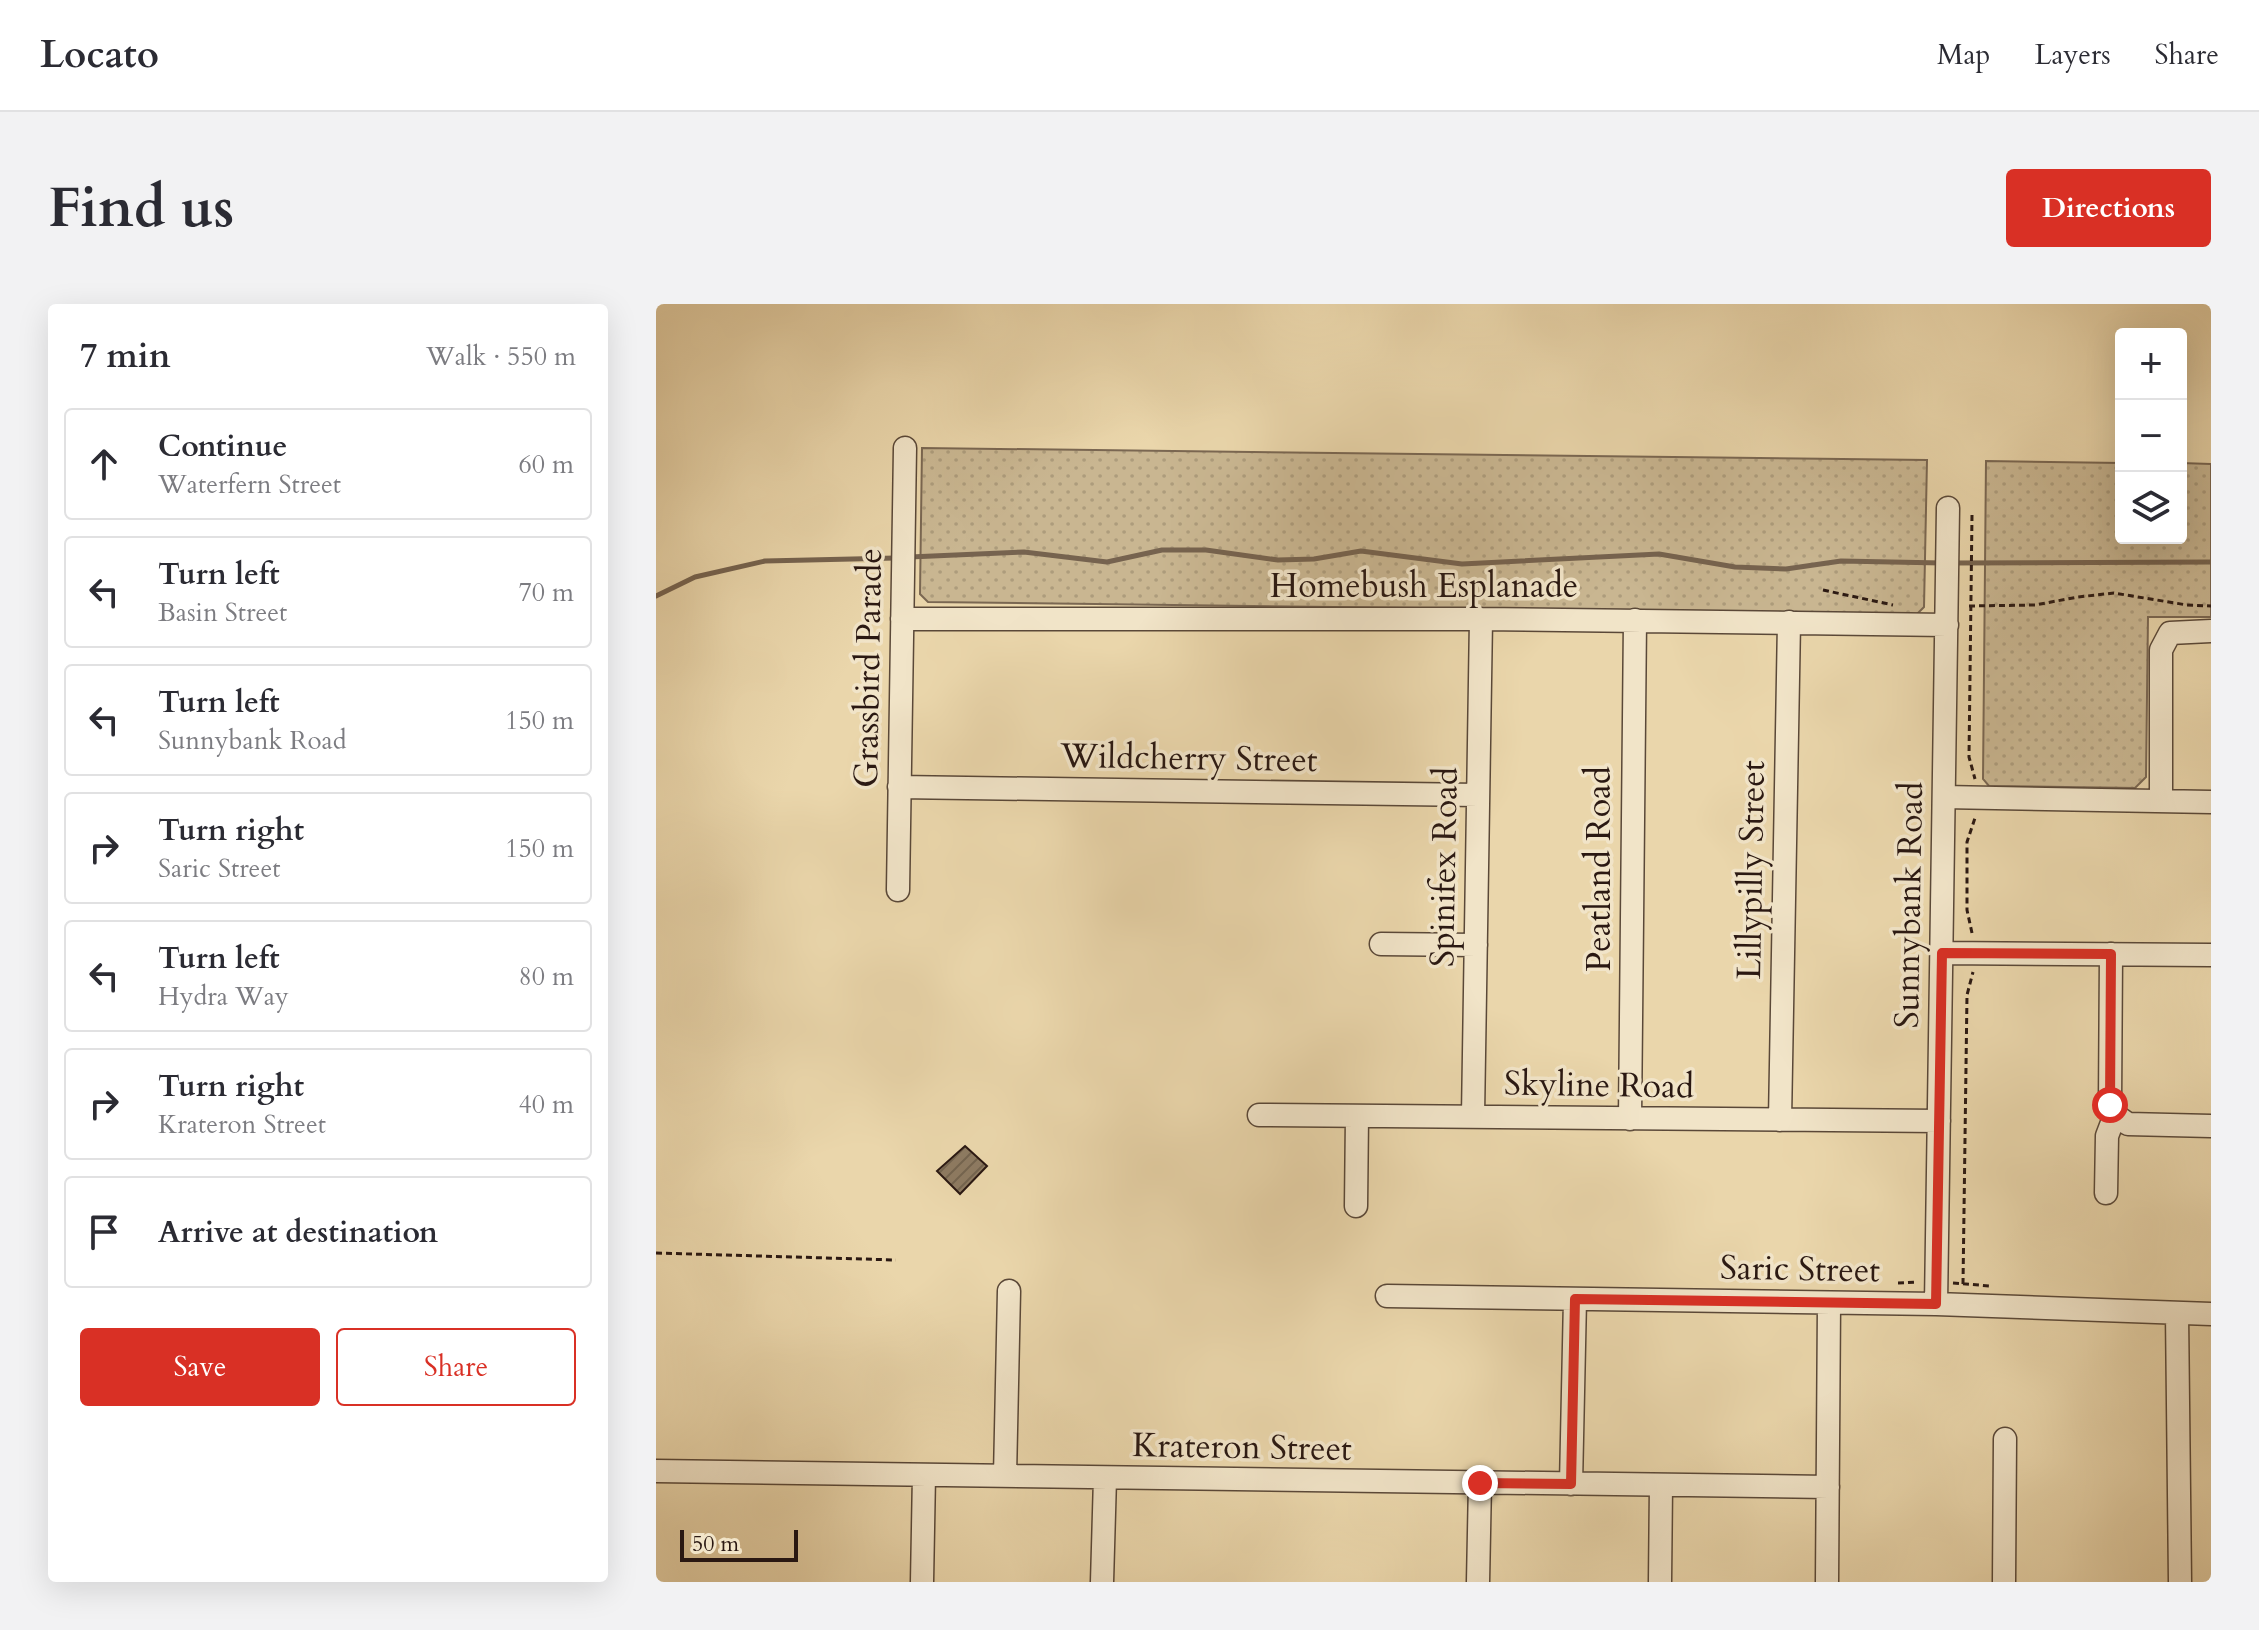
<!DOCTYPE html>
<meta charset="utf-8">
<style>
body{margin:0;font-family:Cardo,serif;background:#f2f2f3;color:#2b2b33}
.controls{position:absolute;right:24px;top:24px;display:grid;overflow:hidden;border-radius:8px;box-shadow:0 8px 32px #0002}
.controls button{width:72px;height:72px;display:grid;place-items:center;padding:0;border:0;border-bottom:2px solid #e1e1e2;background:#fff;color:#2b2b33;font:40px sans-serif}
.scale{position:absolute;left:24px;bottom:20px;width:118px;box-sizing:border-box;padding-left:8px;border:4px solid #2a1812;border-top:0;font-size:22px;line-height:28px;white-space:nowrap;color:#2a1812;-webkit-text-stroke:6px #f1e4c8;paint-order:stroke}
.stop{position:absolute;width:24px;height:24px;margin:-18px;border:6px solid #d93025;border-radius:50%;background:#fff}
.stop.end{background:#d93025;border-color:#fff;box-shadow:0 2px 8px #0008}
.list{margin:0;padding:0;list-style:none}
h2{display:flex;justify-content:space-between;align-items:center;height:104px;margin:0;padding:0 32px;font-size:34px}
h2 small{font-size:26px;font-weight:400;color:#7c7c81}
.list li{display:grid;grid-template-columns:52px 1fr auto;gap:24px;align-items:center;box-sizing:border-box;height:112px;margin:0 16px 16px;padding:0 16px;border:2px solid #e1e1e2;border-radius:8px}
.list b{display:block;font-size:30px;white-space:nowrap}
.list p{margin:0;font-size:26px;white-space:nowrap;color:#7c7c81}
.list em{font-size:26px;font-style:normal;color:#7c7c81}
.actions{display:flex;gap:16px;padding:24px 32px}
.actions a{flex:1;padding:18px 0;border:2px solid #d93025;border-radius:8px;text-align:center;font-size:28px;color:#d93025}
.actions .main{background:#d93025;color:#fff}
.icon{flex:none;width:44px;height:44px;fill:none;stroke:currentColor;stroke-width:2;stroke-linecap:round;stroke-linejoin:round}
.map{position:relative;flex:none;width:1555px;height:1278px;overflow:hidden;border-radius:8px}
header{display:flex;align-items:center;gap:48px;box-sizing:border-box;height:112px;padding:0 40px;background:#fff;border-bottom:2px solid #e1e1e2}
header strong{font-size:38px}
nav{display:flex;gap:44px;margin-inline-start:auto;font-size:28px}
.intro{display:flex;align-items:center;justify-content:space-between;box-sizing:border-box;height:192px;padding:0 48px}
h1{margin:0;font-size:56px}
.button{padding:20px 36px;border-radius:8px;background:#d93025;color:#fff;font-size:28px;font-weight:700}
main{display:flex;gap:48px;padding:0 48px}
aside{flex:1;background:#fff;border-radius:8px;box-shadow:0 8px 32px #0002}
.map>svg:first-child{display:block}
</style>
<header>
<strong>Locato</strong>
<nav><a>Map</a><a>Layers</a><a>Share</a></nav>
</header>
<div class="intro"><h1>Find us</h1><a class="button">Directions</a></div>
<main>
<aside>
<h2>7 min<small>Walk · 550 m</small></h2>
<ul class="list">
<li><svg class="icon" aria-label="ahead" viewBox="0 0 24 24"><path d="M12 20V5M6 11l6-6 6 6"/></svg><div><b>Continue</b><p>Waterfern Street</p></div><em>60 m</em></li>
<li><svg class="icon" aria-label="left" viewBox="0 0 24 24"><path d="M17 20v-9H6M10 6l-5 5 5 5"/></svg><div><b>Turn left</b><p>Basin Street</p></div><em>70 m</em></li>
<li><svg class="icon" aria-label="left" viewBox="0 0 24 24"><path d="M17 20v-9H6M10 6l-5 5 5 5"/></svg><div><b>Turn left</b><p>Sunnybank Road</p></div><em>150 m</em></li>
<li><svg class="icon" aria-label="right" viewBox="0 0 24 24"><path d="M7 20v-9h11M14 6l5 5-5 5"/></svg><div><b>Turn right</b><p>Saric Street</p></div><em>150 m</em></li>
<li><svg class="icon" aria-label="left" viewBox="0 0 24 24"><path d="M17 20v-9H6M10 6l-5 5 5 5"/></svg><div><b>Turn left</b><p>Hydra Way</p></div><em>80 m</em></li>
<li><svg class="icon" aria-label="right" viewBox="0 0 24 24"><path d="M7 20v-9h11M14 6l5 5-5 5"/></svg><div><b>Turn right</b><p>Krateron Street</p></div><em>40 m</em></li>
<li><svg class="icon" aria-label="arrive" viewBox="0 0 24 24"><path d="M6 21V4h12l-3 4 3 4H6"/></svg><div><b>Arrive at destination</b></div></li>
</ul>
<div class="actions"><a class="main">Save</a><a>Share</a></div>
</aside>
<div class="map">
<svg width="1555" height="1278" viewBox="0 0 1555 1278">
<defs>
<pattern id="park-dots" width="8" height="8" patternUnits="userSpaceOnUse" patternTransform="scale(2)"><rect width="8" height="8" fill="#c9b691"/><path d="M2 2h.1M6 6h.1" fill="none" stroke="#ad9c7c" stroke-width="1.8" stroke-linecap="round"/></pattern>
<pattern id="building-hatch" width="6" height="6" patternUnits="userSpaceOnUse" patternTransform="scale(2)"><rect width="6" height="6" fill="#8e7b62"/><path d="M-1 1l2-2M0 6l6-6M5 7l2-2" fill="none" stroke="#74644f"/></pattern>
</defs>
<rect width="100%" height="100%" fill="#ead6ab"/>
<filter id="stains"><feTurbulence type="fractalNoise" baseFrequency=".0025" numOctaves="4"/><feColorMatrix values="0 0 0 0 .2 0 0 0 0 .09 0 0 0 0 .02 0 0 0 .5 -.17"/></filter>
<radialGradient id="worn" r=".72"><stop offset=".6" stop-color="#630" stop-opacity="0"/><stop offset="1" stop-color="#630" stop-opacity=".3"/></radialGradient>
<path fill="url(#park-dots)" stroke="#7a6752" stroke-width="2" d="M266 144 1271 156 1268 303 1261 310 272 298 264 290Z
M1330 157 1465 159V234H1525V159L1555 160V313H1492L1490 473 1479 484 1333 482 1327 475Z"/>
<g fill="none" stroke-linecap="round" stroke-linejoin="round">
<path stroke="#76634f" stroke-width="5" d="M254 253 368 248 451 258 506 246H550L622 256 658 255 705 247 806 260 1003 250 1079 263 1130 265 1185 257 1286 259
M1296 259 1555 258
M0 292 39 273 109 257 240 254"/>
</g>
<path fill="url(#building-hatch)" stroke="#2a1812" stroke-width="2" d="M309 842 331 862 304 890 281 867Z"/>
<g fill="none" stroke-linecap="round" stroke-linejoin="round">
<defs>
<path id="minor" d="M246 315H825L1291 321
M243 483 822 491
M1288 493 1555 498
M1505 497V346L1514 329 1555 327
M242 586 249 144
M725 640 820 641
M1286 649 1555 651
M1455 650 1454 801 1459 811 1472 820 1555 822
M603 811 1283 817
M817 812 825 315
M974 815 979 316
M1124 816 1133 318
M1450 889 1451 832 1459 811
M700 902 701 812
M731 992 1280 1000 1555 1010
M1280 1000 1292 204
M1521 1009 1524 1278
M0 1167 1172 1183
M349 1172 353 987
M915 1180 919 995
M266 1278 268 1171
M446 1278 449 1174
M822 1278 824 1179
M1004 1278 1005 1181
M1171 1278 1173 999
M1348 1278 1349 1135"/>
</defs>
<use href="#minor" stroke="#5a4838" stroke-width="25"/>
<path stroke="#2a1812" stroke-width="3" stroke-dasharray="6 4" stroke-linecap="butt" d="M1316 211 1313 453 1319 475
M1167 286 1237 301
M1313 302 1379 301 1422 293 1458 289 1531 301 1555 302
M1316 629 1311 606V538L1320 511
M0 949 240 956
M1242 979 1262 978
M1297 979 1334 982
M1307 980 1311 691 1317 668"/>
<use href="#minor" stroke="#f1e4c8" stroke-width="22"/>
</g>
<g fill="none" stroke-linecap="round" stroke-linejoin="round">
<path stroke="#d93025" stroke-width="10" d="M824 1179 915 1180 919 995 1280 1000 1286 649 1455 650 1454 801"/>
</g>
<g text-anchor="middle" stroke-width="7" stroke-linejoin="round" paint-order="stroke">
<g font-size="34" fill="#2a1812" stroke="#f1e4c8">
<text x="768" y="293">Homebush Esplanade</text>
<text transform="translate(211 364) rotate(-89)" y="12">Grassbird Parade</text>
<text transform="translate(533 453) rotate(1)" y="12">Wildcherry Street</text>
<text transform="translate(787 563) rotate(-89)" y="12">Spinifex Road</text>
<text transform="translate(942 565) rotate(-90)" y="12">Peatland Road</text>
<text transform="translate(1094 566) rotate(-89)" y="12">Lillypilly Street</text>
<text transform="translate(1252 601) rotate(-89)" y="12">Sunnybank Road</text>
<text transform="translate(943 780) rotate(1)" y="12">Skyline Road</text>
<text transform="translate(1144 964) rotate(1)" y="12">Saric Street</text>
<text transform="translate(586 1142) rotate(1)" y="12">Krateron Street</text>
</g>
</g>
<rect width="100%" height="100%" filter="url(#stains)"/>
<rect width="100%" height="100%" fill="url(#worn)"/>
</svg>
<div class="controls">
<button>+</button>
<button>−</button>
<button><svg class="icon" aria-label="layers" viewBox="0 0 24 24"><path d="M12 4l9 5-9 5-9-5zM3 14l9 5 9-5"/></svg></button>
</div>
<div class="scale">50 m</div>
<div class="stop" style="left:1454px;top:801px"></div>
<div class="stop end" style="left:824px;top:1179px"></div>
</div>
</main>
